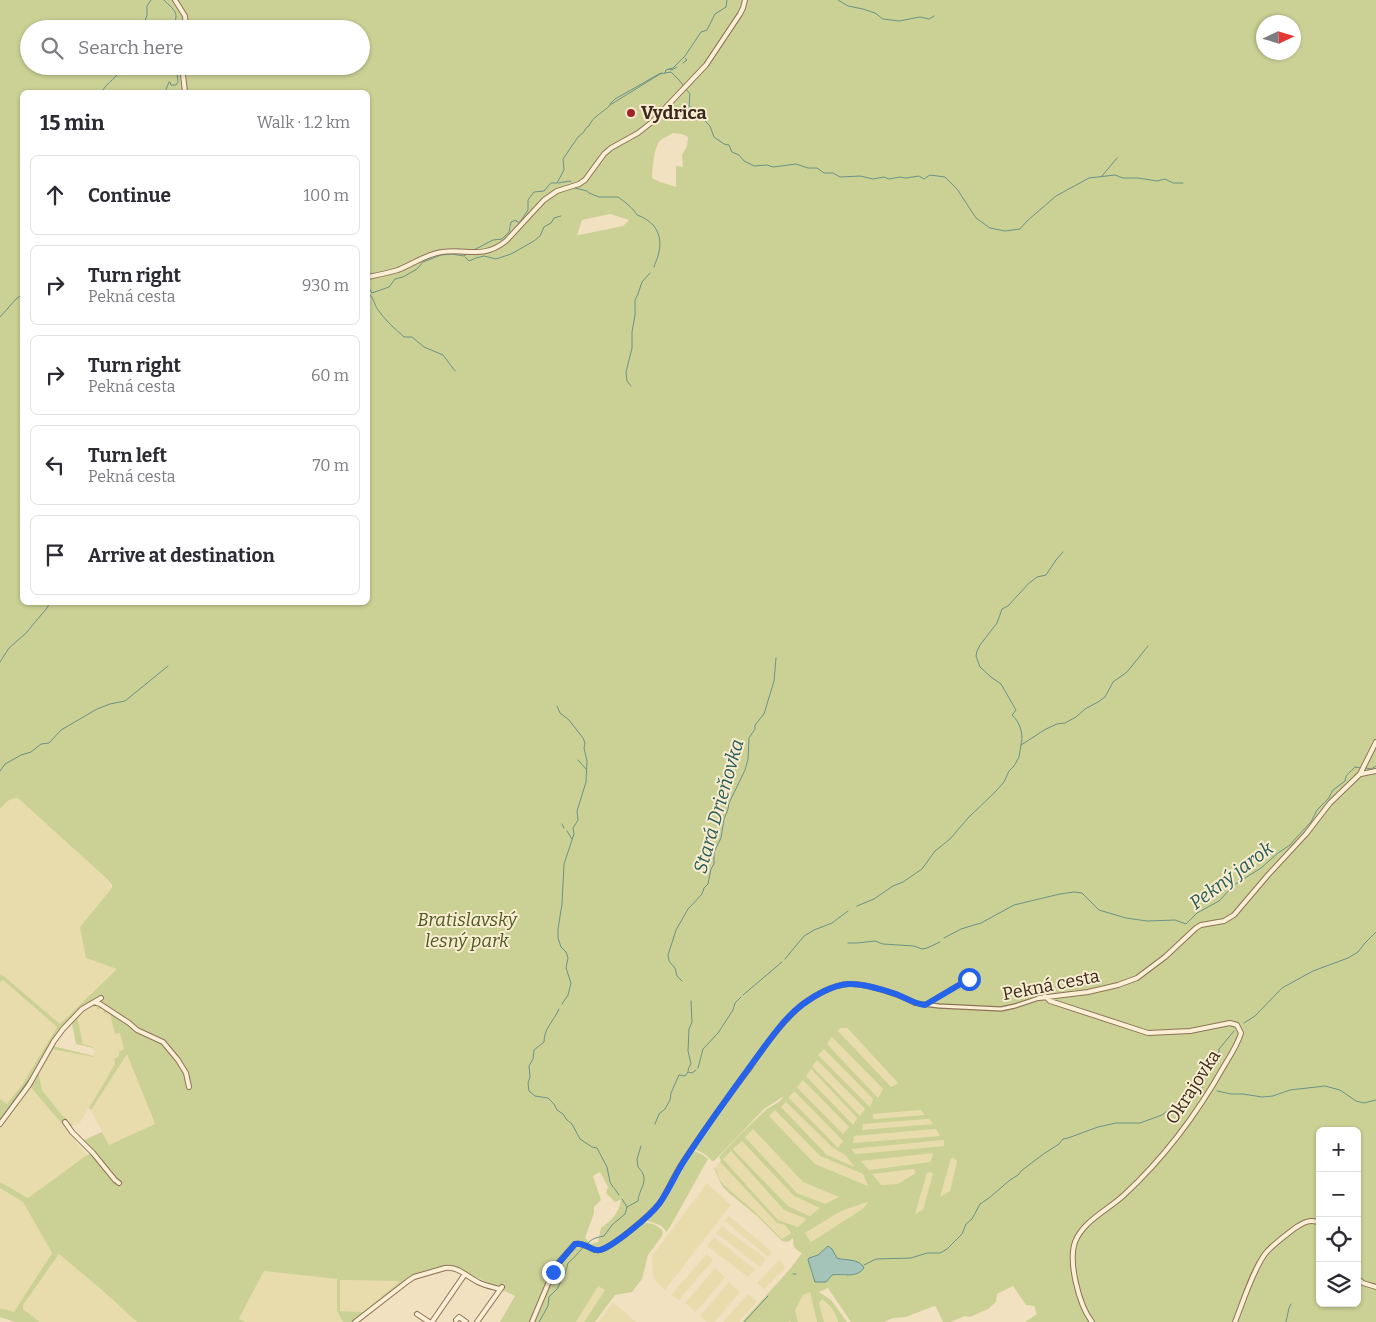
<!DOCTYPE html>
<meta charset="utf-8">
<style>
body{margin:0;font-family:Bitter,serif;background:#f7f7f7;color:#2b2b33}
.controls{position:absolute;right:15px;bottom:15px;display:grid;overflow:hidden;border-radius:8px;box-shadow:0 1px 4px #0004}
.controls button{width:45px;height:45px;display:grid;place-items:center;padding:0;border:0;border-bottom:1px solid #e1e1e2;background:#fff;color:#2b2b33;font:25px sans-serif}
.compass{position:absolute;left:1256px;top:15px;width:45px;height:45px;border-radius:50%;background:#fff;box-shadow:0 1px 4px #0004;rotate:86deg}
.stop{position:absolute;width:15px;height:15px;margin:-11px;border:4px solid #2563eb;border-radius:50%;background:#fff}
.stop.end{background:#2563eb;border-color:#fff;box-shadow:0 1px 5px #0008}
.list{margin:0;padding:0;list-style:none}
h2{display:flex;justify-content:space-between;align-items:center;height:65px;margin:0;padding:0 20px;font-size:21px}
h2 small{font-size:16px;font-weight:400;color:#7c7c81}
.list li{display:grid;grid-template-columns:32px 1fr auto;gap:15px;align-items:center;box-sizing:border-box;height:80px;margin:0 10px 10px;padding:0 10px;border:1px solid #e1e1e2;border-radius:8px}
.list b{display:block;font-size:19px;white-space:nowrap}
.list p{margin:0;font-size:16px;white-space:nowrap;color:#7c7c81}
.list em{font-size:16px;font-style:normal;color:#7c7c81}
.icon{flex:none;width:28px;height:28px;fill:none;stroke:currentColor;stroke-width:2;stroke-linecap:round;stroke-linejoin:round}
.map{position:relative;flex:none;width:1376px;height:1322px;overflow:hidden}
.search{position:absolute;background:#fff;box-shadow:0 1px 4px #0004;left:20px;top:20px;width:350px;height:55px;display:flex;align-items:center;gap:12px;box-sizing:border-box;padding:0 18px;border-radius:28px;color:#7c7c81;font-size:19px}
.panel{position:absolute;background:#fff;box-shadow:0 1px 4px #0004;left:20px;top:90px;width:350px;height:515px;border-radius:8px}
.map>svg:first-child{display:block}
</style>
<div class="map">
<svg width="1376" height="1322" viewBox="0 0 1376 1322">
<rect width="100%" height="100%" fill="#f2e1c1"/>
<path fill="#e8dcad" d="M15 798 22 801 106 878 112 888 117 969 60 1024 5 977 0 974V809L11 799Z
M3 980 57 1027 22 1085 7 1105 0 1099V982Z
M94 1004 110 1013 115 1034 120 1033 124 1049 120 1056 114 1059 115 1064 81 1121 77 1125H74L69 1123 42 1090 38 1070 51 1049 94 1057 93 1047 83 1044 77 1016 82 1010Z
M840 1028H846L898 1083 890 1087 838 1031Z
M832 1037 883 1089 878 1099 827 1044Z
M824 1048 873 1099 869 1108 818 1055Z
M127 1053 155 1125 109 1145 91 1110Z
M817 1059 865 1110 860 1116 812 1066Z
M811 1069 857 1118 853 1126 805 1076Z
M803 1079 849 1127 842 1134 797 1086Z
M30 1085 87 1155 28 1198 0 1182V1128Z
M794 1091 843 1141 838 1149 789 1098Z
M786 1101 833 1148 845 1155 857 1168 827 1155 780 1107Z
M775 1110 820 1156 863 1174 868 1186 815 1164 769 1116Z
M921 1110 926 1115 874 1119 873 1118V1114Z
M929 1119 934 1124 862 1131V1124Z
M753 1129 803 1182 840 1197 825 1205 797 1193 745 1137Z
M937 1129 940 1136 853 1143 854 1136Z
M742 1140 794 1196 821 1208 811 1216 788 1206 733 1149Z
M944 1140V1146L856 1154 850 1148Z
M731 1151 784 1210 808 1218 799 1227 778 1220 723 1159Z
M933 1152 931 1161 930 1162 869 1170 860 1160Z
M954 1158 957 1161 950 1191 940 1197 951 1159Z
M720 1162 777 1223 785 1225 791 1233 782 1239 755 1212 730 1192 720 1180 715 1167Z
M914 1169 915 1172 898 1184 881 1186 872 1174Z
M931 1172 933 1174 923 1211 914 1215 927 1173Z
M707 1183 731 1205 665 1290 653 1278 652 1256Z
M0 1188 23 1202 52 1253 14 1313 0 1308Z
M869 1202 864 1208 811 1242 805 1233 841 1211Z
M729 1216 772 1252 768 1257 725 1221Z
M722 1226 766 1259 760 1267 716 1233Z
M714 1237 755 1269 748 1277 707 1246Z
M59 1254 103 1291 137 1322H40L23 1309V1305Z
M707 1254 713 1260 679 1300 671 1295Z
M779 1260 785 1266 784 1270 764 1289 757 1283Z
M715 1268 725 1277 696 1312 685 1303Z
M264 1271 337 1279V1311L343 1322H246L239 1320Z
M340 1280 400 1281 363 1312 340 1311Z
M729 1282 740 1292 715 1322H707L700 1316Z
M598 1285 605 1290 584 1322H576Z
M810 1292 817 1322H798L795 1310 803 1294Z
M748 1294 757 1301 739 1322H723Z
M821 1298 827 1302 836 1313 838 1322H824L819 1303Z
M613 1302 636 1322H598Z"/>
<path fill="#cbd194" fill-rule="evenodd" d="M0 0H1376V1322H1025L1037 1314 1034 1306 1026 1305 1013 1286 997 1294 996 1302 988 1309 970 1317 965 1316 950 1322H943L936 1307 934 1306 906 1317 893 1318 884 1322H851L828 1288 819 1292 831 1300 847 1322H838C836 1312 830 1305 822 1299L819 1303 824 1322H817L810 1292 803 1295 795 1310 798 1322H791L790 1321 788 1322H742L790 1269 802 1253C792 1247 794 1247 793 1238L788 1242 782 1241 756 1215 730 1194 722 1186 714 1168 715 1167 720 1180 724 1185 755 1212 782 1239 791 1233 785 1225 777 1223 720 1162 721 1160 719 1157C734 1141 749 1125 766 1110 772 1105 780 1103 784 1096L764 1109 714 1161H712L706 1155 695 1149 752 1067H749L731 1090 687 1152 655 1204 642 1217 628 1230 604 1247 599 1248 589 1249 596 1253 603 1251 643 1222C650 1223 660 1225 663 1232L662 1236 648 1255 642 1279 632 1292 615 1295 595 1322H584L605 1290 598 1286 576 1322H500L515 1296 451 1265 410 1277 353 1322H343L337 1311V1279L264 1271 239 1319 246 1322H137L103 1291 59 1254 23 1305V1309L40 1322H15L0 1317V1308L14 1312 52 1253 23 1202 0 1188V1182L28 1198 87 1155 93 1152 82 1141 102 1132 109 1145 155 1124 127 1054 91 1110 89 1108 115 1064 114 1059 119 1056V1052L124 1049 120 1033 115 1034 110 1014 104 1013 103 1009H97L96 1005 94 1004 82 1010 77 1016 83 1044 93 1047V1048L76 1044 71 1019 60 1028 49 1045 94 1056V1057L51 1049 38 1070 42 1090 62 1115C67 1118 68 1123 73 1125L67 1130 30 1086 0 1128V1099L7 1104 22 1085 57 1027 3 980 0 982V974L5 977 60 1024 117 969 86 958 80 927 112 888V885L106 878 19 799C11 796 5 804 0 809ZM1264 22H1294V52H1264ZM29 29H361V66H29ZM185 82 187 92H368V602H22V92H183L181 83ZM673 133 682 134 688 137 687 146 682 155 683 167 676 166V187L660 182 652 178C653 167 653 152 659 142 662 138 669 136 673 133ZM610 214 629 220 623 226 584 234 577 235 582 220ZM840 1028H847L898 1083 891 1087 838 1031ZM832 1037 883 1089 878 1098 827 1044ZM824 1049 873 1099 870 1107 818 1055ZM817 1060 865 1109 860 1116 812 1066ZM811 1069 857 1118 853 1125 806 1076ZM803 1080 849 1127 843 1134 797 1087ZM794 1091 843 1141 838 1148 789 1098ZM786 1102 833 1148 845 1155 855 1167 827 1155 781 1107ZM775 1110 820 1156 863 1174 868 1186 815 1164 769 1116ZM921 1110 925 1115 874 1119 873 1118V1114ZM929 1119 933 1124 862 1130 863 1124ZM753 1129 803 1182 839 1197 825 1204 797 1193 745 1137ZM936 1129 940 1136 853 1143 854 1136ZM1320 1131H1357V1303H1320ZM944 1140V1146L856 1154 851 1149ZM742 1141 794 1196 820 1208 810 1216 788 1206 733 1149ZM731 1151 784 1210 807 1219 798 1227 778 1220 723 1159ZM933 1153 931 1161 930 1162 869 1170 861 1161ZM954 1158 957 1161 950 1191 940 1197 951 1159ZM914 1169 915 1173 898 1184 881 1185 872 1174ZM600 1172 608 1187 606 1193 615 1202 621 1200C619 1213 611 1221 601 1228L598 1242 591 1244 585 1238 594 1213V1207L601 1200 593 1176ZM931 1172 933 1174 923 1210 915 1214 927 1173ZM868 1202 864 1208 811 1242 805 1233 841 1211ZM828 1246 832 1249 837 1258 844 1261H854L846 1276 839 1274 832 1275 829 1278 812 1275 808 1260 811 1257 818 1255ZM340 1280 399 1281V1282L363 1312 340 1311Z
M694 1151 703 1155 708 1159 670 1227 666 1232C663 1223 653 1224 646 1220L658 1208 692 1152Z"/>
<path fill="#a4c3b9" stroke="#6a9287" d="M828 1246 832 1249 837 1258C846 1261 859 1258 864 1268 856 1279 843 1273 832 1275L826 1282H815L808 1260 809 1258 818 1255Z"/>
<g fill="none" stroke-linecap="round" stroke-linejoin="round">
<path stroke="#6a9287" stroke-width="1" d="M164 0C168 5 177 10 176 17 176 21 173 24 172 29
M838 0 848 6 863 9 875 13 883 19 899 21 920 17 929 19 934 16
M142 29 147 15V6L151 0
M683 63 687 60 685 58
M669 69 672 70 677 67
M665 73 671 72 679 80 690 94 689 106 696 110V114L703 116 706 122 710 126 714 137 724 144 729 145 732 152 739 155 744 161 754 166 767 165 773 167 796 164 808 168H817L824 173H833L840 177 860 176 873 179 884 177 889 179 900 177 906 178 919 176 924 179 930 175 945 177 957 189 976 218 990 228 1005 231 1020 229 1027 221 1056 196 1089 178 1115 175 1123 178H1138L1157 181 1165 179 1173 183H1183
M102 92C106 82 119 78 122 66
M165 92 169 82H170L171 85H176L178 82 176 66
M610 104 615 99 659 74 662 73
M21 146H22
M1102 176 1117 158
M558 183 570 181 571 182
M575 188 587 191 589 193 599 197H618C625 202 633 208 637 215 644 217 649 221 654 226 661 236 661 245 658 256 657 260 655 263 654 267
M472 251 493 240 502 239 509 232 511 222 516 220 517 222H520L528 210V200L534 192 544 191 551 183H557L564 170 563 159 578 137 583 133 587 127 589 126C593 116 603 113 610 105L660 74 665 73 666 70 673 68 685 56 701 32 707 30 715 14 726 7 727 0
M465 257 469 261 476 258 484 256 496 259 511 254 534 241 540 236 544 227 551 223 554 218 561 216
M368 286 372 293 389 287 395 279 403 277 417 269 423 262 441 255 452 254 464 256 469 253
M368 293C373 296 374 304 378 310 385 320 395 329 404 337H412L424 347 443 355 455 371
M0 317 17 298 22 295
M631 386 627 381 626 372 632 348V332L635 315V300L638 294 642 282 650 273
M0 662 9 648 26 633 47 608 50 602
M557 706 560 713 569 720 583 738 585 743 584 748 587 761 586 782 577 811 578 820 573 828 574 834 564 864 562 904 558 929V938L561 947 566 952 568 958 566 968 571 983 568 995 562 1004
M1021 745C1024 735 1020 722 1012 715L1016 710 1001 684 991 677 980 667 976 656 977 651 980 645 997 623 1002 609 1008 606 1028 584 1037 577 1046 575 1056 560 1063 552
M578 760 586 769
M1366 768 1371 769 1376 766
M0 771 5 764 21 755 31 752 41 744 49 743 61 730 97 709 110 704 125 701 168 666
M562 824 564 828
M567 831 572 839
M857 906 874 899 893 886 903 882 922 869 935 851 950 839 968 818 995 792 1004 782 1009 771 1014 766 1019 757 1021 745 1046 729 1057 724 1065 723 1076 717 1085 709 1098 702 1105 697 1113 682 1127 672 1148 646
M944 938 961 929 981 923 1014 905 1060 894 1074 892 1082 893 1099 910 1126 918 1147 921 1175 920 1186 924 1197 913 1219 901 1234 885 1261 868 1278 853 1290 845 1295 839 1311 822 1317 810 1328 799 1333 790 1345 781C1346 773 1350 773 1355 767L1361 768
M848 943H857L875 941 883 944 914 946 922 949 927 948 940 942
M785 959 804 936 814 930 832 923 848 911
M682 981 677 976 675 968 669 961 668 955 676 930 688 909 702 894 704 888 708 884 711 869 714 864V852L721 838 724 819 728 809 729 803 745 770 748 759 749 738 755 729V725L764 714 774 681 776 658
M743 995 782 962
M559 1009C554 1021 544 1028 544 1042L534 1050 533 1059 529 1066 530 1077 528 1083 529 1091 535 1096 548 1098 554 1104 557 1110 563 1114 567 1120 572 1124 580 1139 592 1147 597 1148 607 1167 610 1182 613 1187
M1244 1023 1255 1016 1282 988 1313 971 1348 958 1358 952 1365 943 1376 932
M698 1068 703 1049 718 1033 733 1010 735 1003 741 997
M688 1071 689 1067 691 1064 688 1051 689 1029 692 1022 691 1001
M1192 1084 1203 1087
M1217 1091 1231 1094H1243L1262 1097 1273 1096 1290 1090 1325 1086 1340 1090 1356 1101 1364 1103 1376 1100
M0 1120 28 1081
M655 1124 659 1114 665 1109 670 1100 671 1093 679 1075 685 1076 688 1072 692 1073 696 1070
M614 1188 619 1195
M622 1199 627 1207
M864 1265 876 1259 911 1258 927 1253H940L947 1249 962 1234 966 1224 972 1219 980 1204 989 1198 1010 1180 1018 1175 1021 1171 1042 1155 1059 1144 1063 1139 1068 1138 1098 1127 1116 1123H1140L1162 1115 1179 1102 1194 1081 1198 1078 1201 1072 1208 1065 1214 1054 1219 1052V1049L1234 1031
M793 1274H796
M539 1322 548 1306 549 1297 557 1289 565 1274 568 1263C576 1257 581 1248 589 1242 593 1238 599 1237 604 1236L612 1225 625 1214 627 1207 638 1201C639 1188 651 1180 638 1167L637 1159 641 1146
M744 1322 768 1296
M1286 1322 1289 1308 1291 1304"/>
<defs>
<path id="pedestrian" d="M915 1003 939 1006 1001 1009 1015 1006 1039 998
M925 1005 969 979"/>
<path id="minor" d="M175 0 185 16 186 29
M182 66 185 92
M368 277C378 275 388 273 398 270 413 264 426 254 442 252 467 248 482 260 506 241L544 200 557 191 579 184 585 180 604 154 611 148 638 133 652 122 706 65 740 14 743 8 745 0
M1361 774 1376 771
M1045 996 1050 1001 1148 1033 1190 1031 1230 1023 1237 1025 1241 1033C1238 1044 1230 1056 1224 1066 1197 1114 1164 1158 1124 1195 1108 1210 1083 1221 1075 1242 1068 1262 1079 1305 1092 1322
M1039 998 1088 992 1118 985 1137 978 1165 957 1196 928 1201 925 1224 921 1234 915 1268 875 1306 834 1330 803 1360 774 1376 742
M94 1002 100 1004 129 1023 137 1030 163 1042 178 1060 186 1073 189 1087
M65 1122 72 1132 93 1153 115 1180 119 1183
M0 1124 29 1085 54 1041 63 1029 82 1009 101 998
M1357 1278 1363 1283 1376 1287
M417 1314 429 1322
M456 1320 459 1317 466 1322
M355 1322 408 1281 414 1277 445 1268C459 1266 468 1278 480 1283 486 1286 493 1287 500 1289
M432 1322 465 1274
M477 1322 502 1287
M532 1322 553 1272 557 1264 575 1244C586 1241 592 1254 603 1249 617 1243 652 1214 661 1201 669 1188 675 1174 683 1162 704 1130 726 1099 749 1069 763 1048 778 1027 796 1010 809 998 833 984 850 984 866 983 901 995 915 1003
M1235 1322C1243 1302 1253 1270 1265 1254 1273 1244 1285 1236 1295 1228 1303 1223 1310 1218 1320 1223"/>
</defs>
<use href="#pedestrian" stroke="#8d7257" stroke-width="5.5"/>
<use href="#minor" stroke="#8d7257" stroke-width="6"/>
<use href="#pedestrian" stroke="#fbefd5" stroke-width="3"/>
<use href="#minor" stroke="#fbefd5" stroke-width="4"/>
</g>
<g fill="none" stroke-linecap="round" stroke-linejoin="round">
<path stroke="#2563eb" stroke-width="6" d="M553 1272 558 1264 575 1244C586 1241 592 1254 603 1249 617 1243 650 1216 659 1204 669 1190 675 1175 684 1161 706 1127 730 1094 754 1061 769 1041 783 1019 803 1004 815 995 833 985 848 984 861 983 884 990 896 994 906 998 915 1004 925 1005L969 979"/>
</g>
<circle fill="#a12227" stroke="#f8ecd1" stroke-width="2" cx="631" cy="113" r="5"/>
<g text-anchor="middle" stroke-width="4" stroke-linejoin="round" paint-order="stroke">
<g font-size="18" font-weight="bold" fill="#3b2a1c" stroke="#f8ecd1" text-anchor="start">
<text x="641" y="119">Vydrica</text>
</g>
<g font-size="18" font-style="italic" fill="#4d5921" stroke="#f8ecd1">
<text x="467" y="926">Bratislavský<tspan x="467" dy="21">lesný park</tspan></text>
</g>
<g font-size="18" fill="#3b2a1c" stroke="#f8ecd1">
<text transform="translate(1051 985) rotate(-11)" y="6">Pekná cesta</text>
<text transform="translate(1193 1087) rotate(-57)" y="6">Okrajovka</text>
</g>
<g font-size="19" font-style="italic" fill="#2a5c57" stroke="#f8ecd1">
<text transform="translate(718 806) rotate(-74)" y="7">Stará Drieňovka</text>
<text transform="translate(1231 875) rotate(-37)" y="7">Pekný jarok</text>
</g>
</g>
</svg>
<div class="controls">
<button>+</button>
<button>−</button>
<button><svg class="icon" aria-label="locate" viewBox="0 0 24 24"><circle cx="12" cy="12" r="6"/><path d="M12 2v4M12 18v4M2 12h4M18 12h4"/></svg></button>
<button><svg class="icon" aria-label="layers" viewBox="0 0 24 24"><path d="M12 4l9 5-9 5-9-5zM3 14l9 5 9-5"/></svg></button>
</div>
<svg class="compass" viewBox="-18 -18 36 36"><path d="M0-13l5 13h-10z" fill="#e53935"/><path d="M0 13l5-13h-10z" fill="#7c7c81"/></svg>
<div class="stop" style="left:969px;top:979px"></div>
<div class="stop end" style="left:553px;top:1272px"></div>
<div class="search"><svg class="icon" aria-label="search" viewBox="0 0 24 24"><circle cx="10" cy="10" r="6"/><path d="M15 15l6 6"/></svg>Search here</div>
<section class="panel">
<h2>15 min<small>Walk · 1.2 km</small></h2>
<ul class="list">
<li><svg class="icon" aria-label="ahead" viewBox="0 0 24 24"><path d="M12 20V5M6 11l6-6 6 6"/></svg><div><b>Continue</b></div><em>100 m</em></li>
<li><svg class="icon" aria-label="right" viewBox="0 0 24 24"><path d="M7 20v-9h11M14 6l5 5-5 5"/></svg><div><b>Turn right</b><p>Pekná cesta</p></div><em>930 m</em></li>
<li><svg class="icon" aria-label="right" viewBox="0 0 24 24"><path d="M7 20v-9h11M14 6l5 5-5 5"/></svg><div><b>Turn right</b><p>Pekná cesta</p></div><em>60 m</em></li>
<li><svg class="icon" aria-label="left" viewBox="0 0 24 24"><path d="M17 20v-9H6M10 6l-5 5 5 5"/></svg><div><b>Turn left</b><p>Pekná cesta</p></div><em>70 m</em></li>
<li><svg class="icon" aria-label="arrive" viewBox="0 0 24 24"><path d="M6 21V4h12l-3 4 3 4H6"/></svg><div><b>Arrive at destination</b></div></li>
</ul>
</section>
</div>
